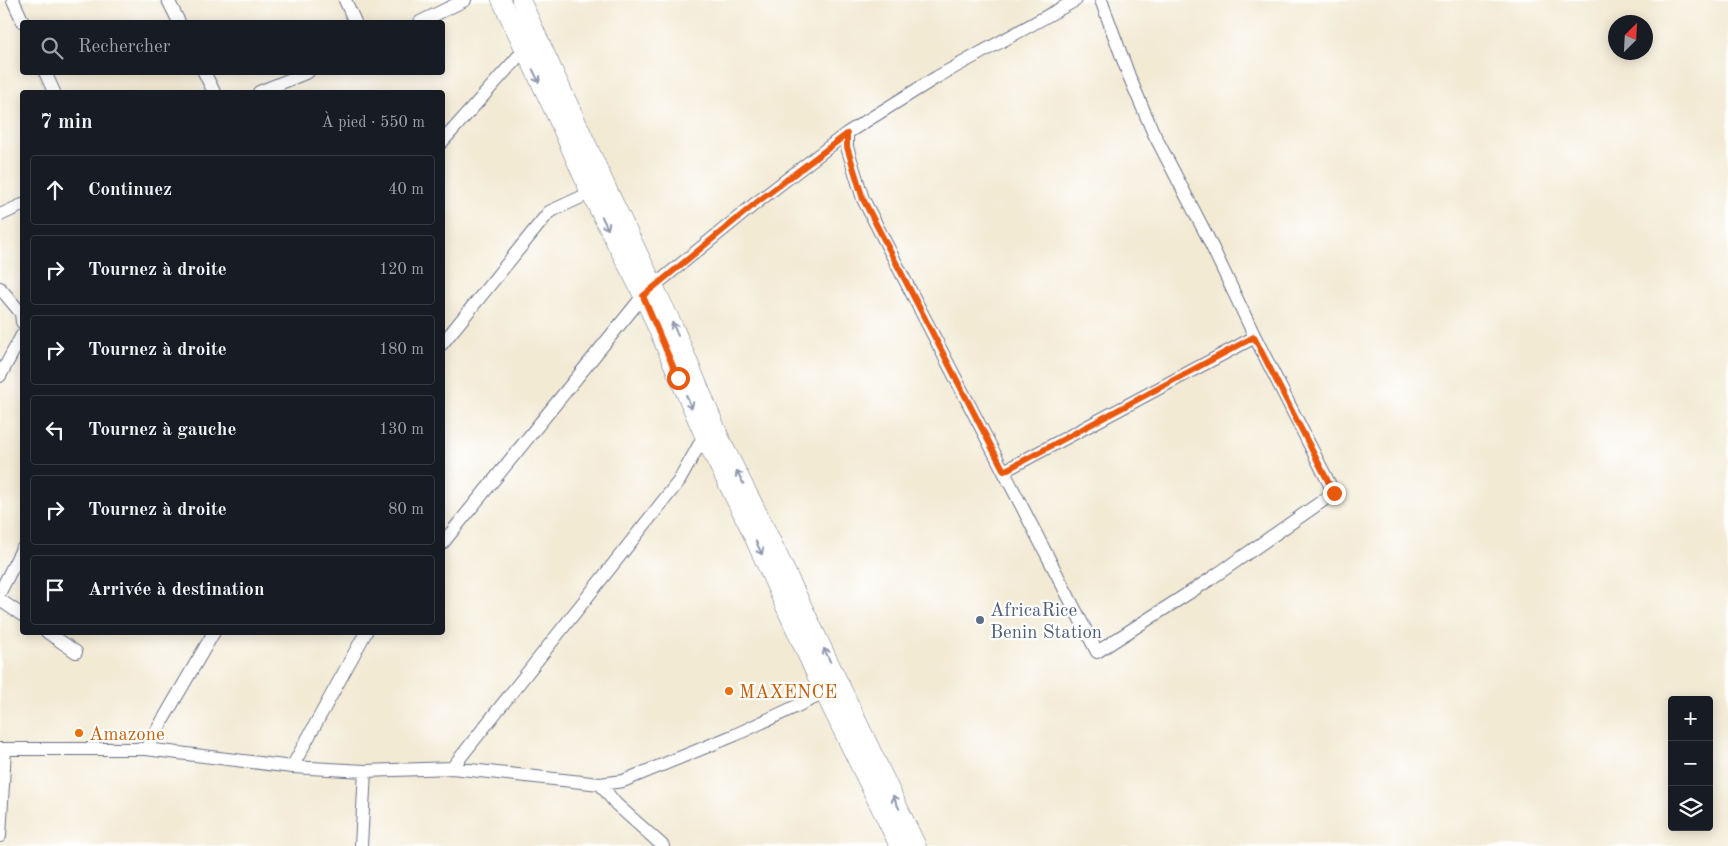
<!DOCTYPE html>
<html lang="fr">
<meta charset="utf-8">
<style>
body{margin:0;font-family:"Old Standard TT",serif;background:#242831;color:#f1f3f6}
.controls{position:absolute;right:15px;bottom:15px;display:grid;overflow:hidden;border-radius:5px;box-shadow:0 2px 12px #0003}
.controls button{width:45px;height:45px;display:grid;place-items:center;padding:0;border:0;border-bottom:1px solid #363941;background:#171b24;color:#f1f3f6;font:25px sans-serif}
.compass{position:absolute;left:1608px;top:15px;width:45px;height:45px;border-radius:50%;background:#171b24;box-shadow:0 2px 12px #0003;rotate:24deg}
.stop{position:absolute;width:15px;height:15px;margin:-11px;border:4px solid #ea580c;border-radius:50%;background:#fff}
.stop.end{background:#ea580c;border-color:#fff;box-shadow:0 1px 5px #0008}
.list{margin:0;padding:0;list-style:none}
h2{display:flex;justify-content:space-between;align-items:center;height:65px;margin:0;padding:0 20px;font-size:21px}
h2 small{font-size:16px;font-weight:400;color:#9ea1a6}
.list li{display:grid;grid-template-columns:32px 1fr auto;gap:15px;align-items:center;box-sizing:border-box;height:70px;margin:0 10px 10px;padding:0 10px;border:1px solid #363941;border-radius:5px}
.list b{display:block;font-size:19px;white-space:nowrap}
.list em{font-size:16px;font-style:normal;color:#9ea1a6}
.icon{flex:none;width:28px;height:28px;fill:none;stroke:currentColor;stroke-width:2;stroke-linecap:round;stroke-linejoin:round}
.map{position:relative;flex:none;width:1728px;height:846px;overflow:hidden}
.search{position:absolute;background:#171b24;box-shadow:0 2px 12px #0003;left:20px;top:20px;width:425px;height:55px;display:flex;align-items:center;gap:12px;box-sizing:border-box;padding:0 18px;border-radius:5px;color:#9ea1a6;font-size:19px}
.panel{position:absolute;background:#171b24;box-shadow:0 2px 12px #0003;left:20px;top:90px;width:425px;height:545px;border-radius:5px}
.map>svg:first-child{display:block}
</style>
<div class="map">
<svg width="1728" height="846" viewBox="0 0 1728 846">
<rect width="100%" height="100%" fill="#fff"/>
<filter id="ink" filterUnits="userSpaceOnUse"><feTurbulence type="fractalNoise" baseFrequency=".02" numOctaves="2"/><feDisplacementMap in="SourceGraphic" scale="10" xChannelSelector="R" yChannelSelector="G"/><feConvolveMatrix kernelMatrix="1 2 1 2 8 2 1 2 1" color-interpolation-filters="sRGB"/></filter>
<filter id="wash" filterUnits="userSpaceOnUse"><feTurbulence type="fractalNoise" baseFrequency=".0096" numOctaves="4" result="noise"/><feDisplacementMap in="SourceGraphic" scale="20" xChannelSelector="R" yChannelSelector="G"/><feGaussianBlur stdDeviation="1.12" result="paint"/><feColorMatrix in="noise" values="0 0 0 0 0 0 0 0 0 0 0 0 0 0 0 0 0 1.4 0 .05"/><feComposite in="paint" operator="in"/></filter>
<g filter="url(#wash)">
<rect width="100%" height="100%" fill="#f3ead4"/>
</g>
<g filter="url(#ink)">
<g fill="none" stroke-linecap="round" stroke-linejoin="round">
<defs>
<path id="street" d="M13 0 23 22
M168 0 179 22
M345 0 355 22
M420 22 465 0
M45 72 54 92
M204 72 214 92
M259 92 308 72
M847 133V147L863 199 1097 652 1209 580 1334 493 1255 337 1206 234 1153 132 1129 76 1101 0
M442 142 524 50 530 47
M0 215 22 205
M0 288 21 313 22 322
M442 344 549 212 590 193 598 192
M0 376 22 335
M1004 471 1255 337
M442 544 643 296 654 286 756 203 847 133 937 77 1076 0
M0 592 22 549
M0 600 22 615
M47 632 76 652
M0 749H146L292 767 365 771 452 768 600 784 623 781 735 735 831 690
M146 749 214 632
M292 767 366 632
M452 768 679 481 704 436 709 434
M600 784 616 804 663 846
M0 836 5 749
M361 846 365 771"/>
<path id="secondary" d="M501 0 557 118 590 193 643 296 708 445 748 525 824 693 899 846
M521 0 608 190 674 327 722 442 763 523 917 846"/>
</defs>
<use href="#street" stroke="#677087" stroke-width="14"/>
<use href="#secondary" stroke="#677087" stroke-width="19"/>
<use href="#street" stroke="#fff" stroke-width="12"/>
<use href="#secondary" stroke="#fff" stroke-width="18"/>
</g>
<defs><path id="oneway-shaft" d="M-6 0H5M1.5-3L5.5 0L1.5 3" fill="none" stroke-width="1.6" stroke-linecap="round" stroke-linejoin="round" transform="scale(1.25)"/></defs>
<g stroke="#8d97ae">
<use href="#oneway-shaft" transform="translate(536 76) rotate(64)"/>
<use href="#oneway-shaft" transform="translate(605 223) rotate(64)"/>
<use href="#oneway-shaft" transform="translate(675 329) rotate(-114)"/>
<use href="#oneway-shaft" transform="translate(689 402) rotate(67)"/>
<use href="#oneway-shaft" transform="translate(740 477) rotate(-117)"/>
<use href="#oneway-shaft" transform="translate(759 548) rotate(65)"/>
<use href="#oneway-shaft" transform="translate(827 655) rotate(-116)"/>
<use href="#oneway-shaft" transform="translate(896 802) rotate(-116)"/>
</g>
</g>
<g fill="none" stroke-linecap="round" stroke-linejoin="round" filter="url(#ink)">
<path stroke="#ea580c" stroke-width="6" d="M678 378 643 296 756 203 847 134V147L863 199 1004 471 1254 337 1334 493"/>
</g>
<circle fill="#5c6f8a" stroke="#fff" stroke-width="2" cx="980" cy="620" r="5"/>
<g fill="#e8710a" stroke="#fff" stroke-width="2">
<circle cx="729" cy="691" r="5"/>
<circle cx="79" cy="733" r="5"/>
</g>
<g text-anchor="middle" stroke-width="4.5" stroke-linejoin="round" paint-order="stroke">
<g font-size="19" fill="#4e5e75" stroke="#fff" text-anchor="start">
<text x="990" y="616">AfricaRice<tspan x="990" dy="22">Benin Station</tspan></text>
</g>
<g font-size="19" fill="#c56008" stroke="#fff" text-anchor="start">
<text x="739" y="698">MAXENCE</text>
<text x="89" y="740">Amazone</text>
</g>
</g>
</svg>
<div class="controls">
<button>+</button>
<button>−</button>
<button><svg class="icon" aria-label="layers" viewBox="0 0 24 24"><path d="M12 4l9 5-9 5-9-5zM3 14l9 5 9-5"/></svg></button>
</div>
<svg class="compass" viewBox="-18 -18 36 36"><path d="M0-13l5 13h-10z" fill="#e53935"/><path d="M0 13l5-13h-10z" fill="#9ea1a6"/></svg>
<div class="stop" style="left:678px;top:378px"></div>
<div class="stop end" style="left:1334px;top:493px"></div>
<div class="search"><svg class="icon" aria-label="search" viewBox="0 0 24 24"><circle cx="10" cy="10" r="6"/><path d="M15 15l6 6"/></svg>Rechercher</div>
<section class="panel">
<h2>7 min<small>À pied · 550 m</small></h2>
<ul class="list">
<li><svg class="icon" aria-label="ahead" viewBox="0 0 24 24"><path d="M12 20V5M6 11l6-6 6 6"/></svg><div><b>Continuez</b></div><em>40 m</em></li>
<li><svg class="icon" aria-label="right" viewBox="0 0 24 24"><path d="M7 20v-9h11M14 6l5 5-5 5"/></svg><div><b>Tournez à droite</b></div><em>120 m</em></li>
<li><svg class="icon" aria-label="right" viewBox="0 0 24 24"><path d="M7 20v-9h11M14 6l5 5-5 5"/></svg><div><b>Tournez à droite</b></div><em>180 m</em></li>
<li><svg class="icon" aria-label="left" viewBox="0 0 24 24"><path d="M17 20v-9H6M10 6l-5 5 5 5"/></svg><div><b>Tournez à gauche</b></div><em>130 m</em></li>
<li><svg class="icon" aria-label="right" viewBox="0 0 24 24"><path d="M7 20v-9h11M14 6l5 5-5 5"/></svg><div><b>Tournez à droite</b></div><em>80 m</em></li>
<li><svg class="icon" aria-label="arrive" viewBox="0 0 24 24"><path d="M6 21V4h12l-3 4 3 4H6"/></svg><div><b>Arrivée à destination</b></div></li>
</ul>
</section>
</div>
